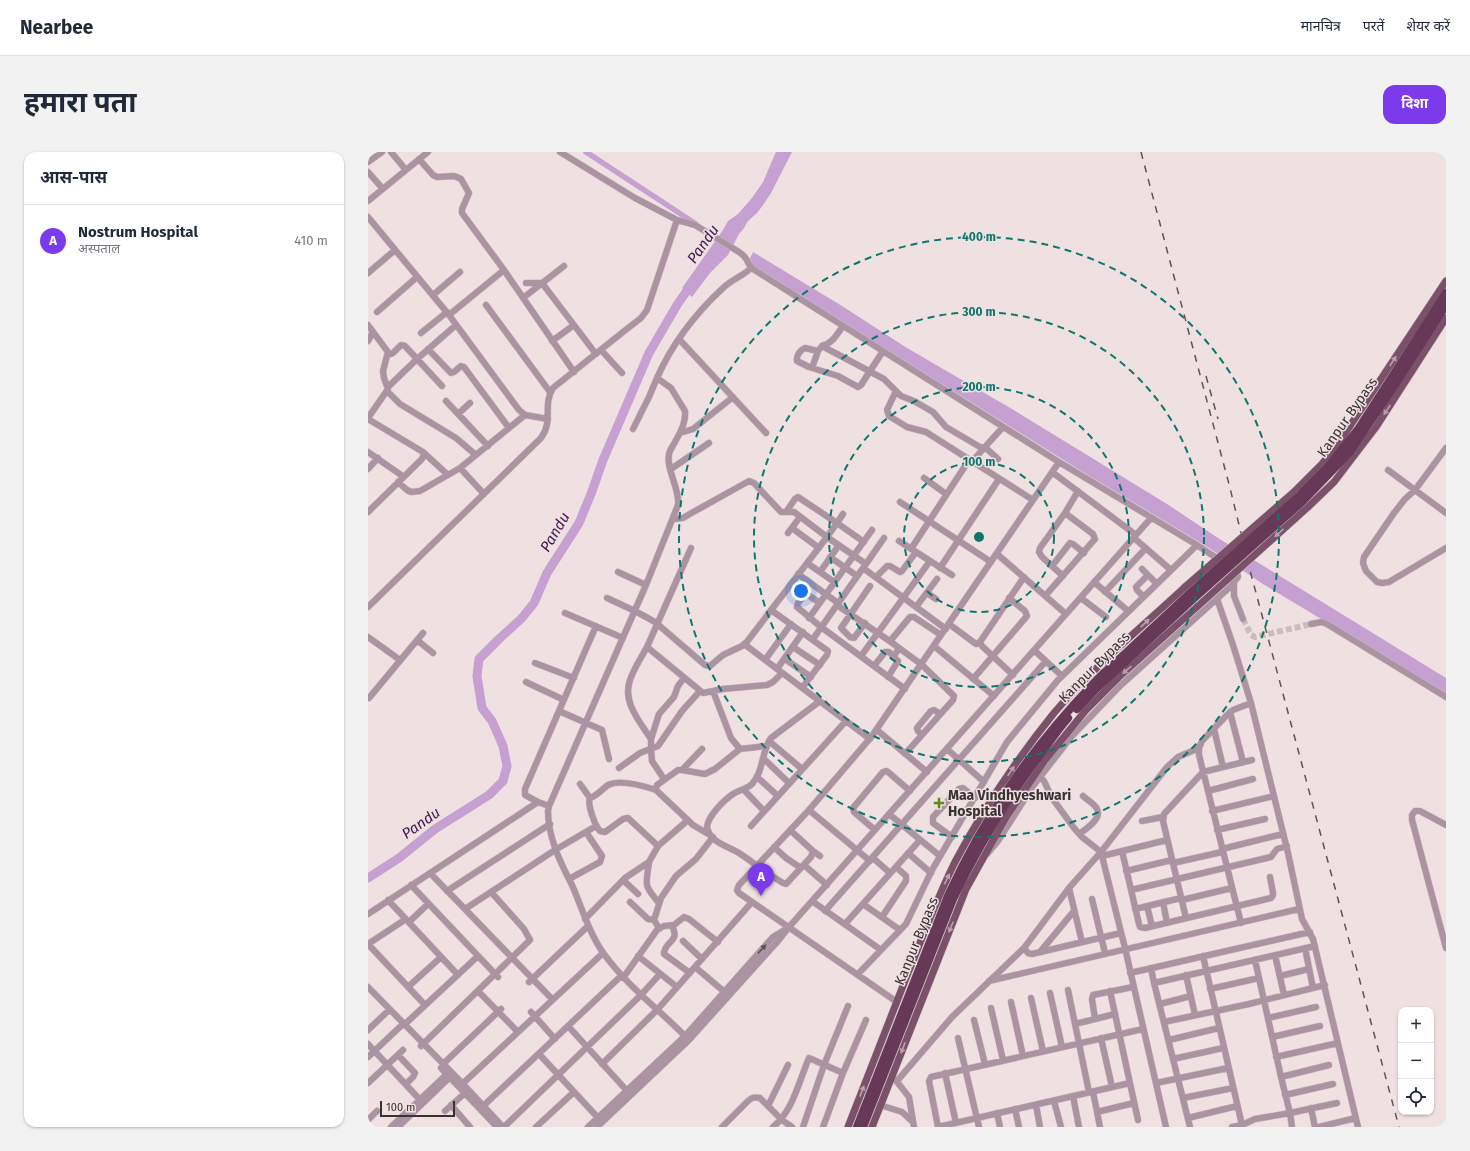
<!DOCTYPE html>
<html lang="hi">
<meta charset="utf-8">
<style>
body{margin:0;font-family:"Fira Sans","Noto Sans Devanagari",sans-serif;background:#f2f2f3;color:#1f2937}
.controls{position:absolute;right:12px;bottom:12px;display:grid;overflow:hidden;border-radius:8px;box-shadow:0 1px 3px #0004}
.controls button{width:36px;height:36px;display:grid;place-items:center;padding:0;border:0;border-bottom:1px solid #e0e1e3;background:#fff;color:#1f2937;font:20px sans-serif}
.scale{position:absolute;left:12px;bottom:10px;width:75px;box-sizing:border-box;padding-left:4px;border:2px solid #383233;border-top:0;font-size:11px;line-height:14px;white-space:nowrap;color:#383233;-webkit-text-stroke:3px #efe0e2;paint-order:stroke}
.you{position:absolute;left:433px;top:439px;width:14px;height:14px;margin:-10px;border:3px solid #fff;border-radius:50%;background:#1a73e8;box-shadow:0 0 0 6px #1a73e833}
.badge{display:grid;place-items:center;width:26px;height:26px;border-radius:50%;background:#7c3aed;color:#fff;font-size:13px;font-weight:700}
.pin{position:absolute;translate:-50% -33px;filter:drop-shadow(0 1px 2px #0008)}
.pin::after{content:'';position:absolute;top:21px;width:14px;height:12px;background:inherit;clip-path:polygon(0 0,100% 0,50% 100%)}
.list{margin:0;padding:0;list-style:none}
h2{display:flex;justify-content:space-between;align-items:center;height:52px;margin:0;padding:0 16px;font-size:17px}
h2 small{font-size:13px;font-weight:400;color:#747a83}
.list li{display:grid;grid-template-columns:26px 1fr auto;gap:12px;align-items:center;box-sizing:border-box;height:72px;padding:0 16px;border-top:1px solid #e0e1e3}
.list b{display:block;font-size:15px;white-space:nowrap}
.list p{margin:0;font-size:13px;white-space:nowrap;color:#747a83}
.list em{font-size:13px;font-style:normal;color:#747a83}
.icon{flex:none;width:22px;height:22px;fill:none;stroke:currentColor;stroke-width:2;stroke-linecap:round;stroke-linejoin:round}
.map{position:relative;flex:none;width:1078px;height:975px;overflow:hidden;border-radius:12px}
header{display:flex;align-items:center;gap:24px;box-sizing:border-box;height:56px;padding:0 20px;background:#fff;border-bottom:1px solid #e0e1e3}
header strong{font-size:19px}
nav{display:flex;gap:22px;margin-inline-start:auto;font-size:14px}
.intro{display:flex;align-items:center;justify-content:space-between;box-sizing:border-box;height:96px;padding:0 24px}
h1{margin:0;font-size:28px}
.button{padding:10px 18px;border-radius:12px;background:#7c3aed;color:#fff;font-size:14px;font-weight:700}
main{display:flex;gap:24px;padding:0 24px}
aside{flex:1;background:#fff;border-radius:12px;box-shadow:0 1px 3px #0004}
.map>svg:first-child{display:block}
</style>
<header>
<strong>Nearbee</strong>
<nav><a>मानचित्र</a><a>परतें</a><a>शेयर करें</a></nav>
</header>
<div class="intro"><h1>हमारा पता</h1><a class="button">दिशा</a></div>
<main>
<aside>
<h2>आस-पास<small></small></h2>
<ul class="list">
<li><span class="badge">A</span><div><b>Nostrum Hospital</b><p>अस्पताल</p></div><em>410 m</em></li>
</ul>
</aside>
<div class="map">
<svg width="1078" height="975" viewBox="0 0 1078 975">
<rect width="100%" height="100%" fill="#efe0e2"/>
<path fill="#c5a0d0" d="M408 0H424L403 41 395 53 389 61 380 69 376 76 371 82 360 103 342 121 324 145 314 136 355 78 360 69 370 62 384 46 395 30Z
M385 100 474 154 539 196 644 257 799 352 850 386 1078 526V542L895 432 838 394 718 322 380 111Z"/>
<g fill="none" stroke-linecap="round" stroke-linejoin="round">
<path stroke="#c5a0d0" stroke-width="5.5" d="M218 0 328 72"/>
<path stroke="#c5a0d0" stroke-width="9" d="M0 726 31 706 67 677 121 643 135 629 139 614 135 594 124 569 114 556 109 524 111 507 132 486 153 467 166 451 179 421 211 371 223 342 235 308 281 201 309 153 325 130"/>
<path stroke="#cabdbf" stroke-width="6" stroke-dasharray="6 3" stroke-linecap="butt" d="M875 467 883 483 887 485 943 472"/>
<defs>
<path id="minor" d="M23 0 38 18
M192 0 267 46 309 68 327 73 371 100C382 107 378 112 385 117L691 310 829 393 853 409
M51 7 65 23 69 25 86 24 93 27 101 41 94 57V61L136 118 206 220
M0 10 14 0
M0 20 15 37
M0 49 60 0
M0 65 81 163 151 258 157 263 180 267
M0 121 27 98
M158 131H174L228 202
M65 143 92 120
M155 146 196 114
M118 153 182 240
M9 160 49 125
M81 163 136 118
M0 173 20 200 15 219 16 226 20 237 0 266
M475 174C469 182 465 191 454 194L450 199 437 196C432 198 428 204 429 209L441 215 470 224 490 235 493 233 515 199
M53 181 79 160
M311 187 398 281
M0 189 5 180
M184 189 206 173
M454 194 516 227 533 244 546 249 565 260 578 275 612 295 616 296 635 275
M60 197 83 221 86 220 93 214 96 215 141 276
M233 198 254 221
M20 203 25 201 33 193 37 194 74 234
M444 216 450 199
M20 235 49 207 88 173
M528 239 519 258 521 264 539 275 558 280 665 348
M20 240 32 252 88 286 108 303
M78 249 120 294
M90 262 102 251
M0 267 55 300 56 302 54 307 0 360
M265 277 281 245 289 226
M312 281 325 277 365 245
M1078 296 1047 338 1037 347 1026 361 996 405 995 411 998 419 1009 430 1014 431 1021 430 1078 396
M0 300 36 325
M55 300 80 323
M604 310 615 297H619L630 307
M92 316 116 342
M0 317 10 306
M303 317 341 291
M1020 318 1078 361
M684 320 768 383
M556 326 578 342
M30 330 39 338 43 340 52 339 92 316 157 263
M532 350 623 410
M418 360 427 347 430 345 469 371 459 385 498 412 495 416 578 477
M475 362 469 371 496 390
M424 376 451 396
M420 381 432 365
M766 386 803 418
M531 389 584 423
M323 396 279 495 335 541 355 537 399 533 405 530 414 521
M543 397 601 308
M629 402 698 462
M462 405 489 424
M439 411 452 420
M498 412 516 386
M684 414 702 391 705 392 716 401
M572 416 631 327
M774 417 789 432
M250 420 278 433
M430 422 470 451
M695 424 674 405 671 400 672 396 697 361
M508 425 519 414H522L532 420 534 419 548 400
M466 430 452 420 471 393
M726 430 760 459
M866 430V444L875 467
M737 440 778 396
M559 441 568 447
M677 444 727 387 725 382 697 361 710 339
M775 444 769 438 768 435 780 423
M239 446 267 459 287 470 337 513 342 514 355 503 374 494 378 491 459 385 426 360H413L386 331 381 329 320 363 315 366 306 367
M713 446 738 465
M849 447 865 493 883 551 920 701 934 767 945 787 990 975
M452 451 440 443 437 442 430 451 429 455 453 475 537 537
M469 453 523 490
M0 455 173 286C186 268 174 254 185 236L255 180 273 166 279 158 309 68
M548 455 569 427
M403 458 460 499 459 503 434 536
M197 461 255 486
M441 466 504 378
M497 471 486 486 482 485 473 476 502 434
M581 472 608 492 612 490
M943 472 954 470 959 472 1078 545
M0 485 32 508
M445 487 495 416
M49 488 65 501
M376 492 502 587
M566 494 626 544
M279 495C273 506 266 516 262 528 254 550 272 570 283 587
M425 495 452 513
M531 496 553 512 586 544 585 548 537 602
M666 498 694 524
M493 504 562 409
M526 504 531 496 523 490V488L542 465H546L573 483
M417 507 443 525
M397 508 423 472
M167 511 206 526
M506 514 517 500H521L530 509 520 525
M409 517 435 480
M645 523 614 494 612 490 656 425
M605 527 659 464 657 459 641 446
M158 530 196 548
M345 539 363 586 372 597
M1 546 55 481
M191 559 234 578 241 607
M862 560 875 610
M846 577 855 615
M509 578 559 620
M554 583 550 579 549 576 563 559 566 558 572 562
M401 589 434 617
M579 597 616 630
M395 606 421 631
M251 616 272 601 290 594 314 559 332 539
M314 618 334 597
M389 625 410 644
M672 625 676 629 684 646 706 676 714 685 733 700 757 796 798 975
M296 627 284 609 283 597V587L291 562 306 545 310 534 316 526
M212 632 222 646C229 644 234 637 240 633 252 627 276 634 288 638
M376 638 396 659
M840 639 885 627
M222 646C219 652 227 674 232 679L237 680 255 667 260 666 290 694
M170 650 157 643V637L228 474
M441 658 502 709
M844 659 906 644
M521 662 572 704
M774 669 795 665
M1078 673 1052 659H1047L1044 663V668L1078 796
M383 674 478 569
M422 678 445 699 443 705 418 732 415 731C400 722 386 711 371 701 360 694 342 691 339 675 340 664 356 648 365 642 371 638 379 637 384 632 396 619 393 600 403 586L452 549
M507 678 486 660 485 656 515 620 518 619 520 620 542 639
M849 678 897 667
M711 682C718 677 734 667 729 657 727 652 719 648 715 644
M342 683 325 673 288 638 289 633 310 618H314L337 622 347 617 372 597 399 594
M584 685 565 671V665L591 637 595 636 607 646
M406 695 418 706 433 716
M854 697 915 682
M445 699 452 704
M754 699 771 772 772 775 777 776 903 746 905 743V741L902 725
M540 701 563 721
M619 702 630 689 665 634 704 584 752 534 862 435 870 425 869 420 866 418
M734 704 799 688
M505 706 522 721
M281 710C278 734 275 732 291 751
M805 711 854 700
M436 713 459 733
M758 719 804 708
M62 721 184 847
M201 727 232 710 234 704 218 680
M255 728 270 742
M43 733 130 825
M701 736 714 790
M763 738 903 705 909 697 919 694
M79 739 182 672
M724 747 737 801
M20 748 90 823
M814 748 864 736
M444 749 513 798
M262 750 280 767 286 768
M795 750 799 771
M495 752 532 778
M779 754 784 774
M97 757 187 698 228 674
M767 757 813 746
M457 759 678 509
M0 762 170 650 181 654
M514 765 538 729V724L528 715
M818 766 795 669 796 662 835 620 884 608
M217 767 257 726 281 710 290 694 320 668
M41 770 60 752
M873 771 831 603V596L834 589 858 564 865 558 883 551
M477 772 552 688
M304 774C313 790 296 789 296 802L322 821
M291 776 286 768 293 746 308 724 328 707 345 685
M315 789 334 807
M0 792 57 853
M0 792 38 767
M656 796 660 801 664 802 753 781
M937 796 945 836
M672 800 706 759
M907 803 916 843
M270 804 309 835
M835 804 874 973 887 967 922 961 924 975
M887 808 913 925 922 961 969 951
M327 815 359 842
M783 816 786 831
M762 821 942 780
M490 822 538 772 564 718 639 590 690 528 829 393
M818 823 827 863
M912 824 941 817
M255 826 289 778 296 774 306 773 316 765 321 767 350 790
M621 829 931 757
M161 830 220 774
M0 835 94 931 135 975
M40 835 73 805
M842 837 891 826
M700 838 721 940
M110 839 149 879
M742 839 770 968
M682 841 694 895
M663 846 675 899
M529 850 371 741 369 738 371 733 441 658 504 584 691 310
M643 850 655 904
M792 852 823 844
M623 856 635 908
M163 860 187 887
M900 866 948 855
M727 867 724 847 725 843 765 835
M606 868 617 912
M796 870 881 852 957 833
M707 872 747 862
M36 873 110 804
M200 874 261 941
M0 878 21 858
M904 885 952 874
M590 886 611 975
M733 886 744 935
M321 888C293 859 260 835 236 802 221 781 214 756 204 733 192 710 180 685 180 659L181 654 278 433 310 353C312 336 298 319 301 302 302 297 306 293 308 288 313 280 318 269 317 259L303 236 289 226C304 192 328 161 355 136 363 128 375 124 383 116
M801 888 851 876
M0 892 55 951
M53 894 162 788 156 777 123 740
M171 902 233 969
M30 903 47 921 45 925 38 932
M0 905 35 872
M908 905 970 891
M805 907 855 896
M75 912 133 857
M234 912 289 858 384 750
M73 916 129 975
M577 921 588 971
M913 925 961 913
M526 926 541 945 546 975
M529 929 584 865 656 796 701 736 733 700 799 615 810 605 831 596
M0 931 35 898
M788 931 860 916
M91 935 235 801
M725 940 732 975
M917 943 965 932
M705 944 711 975
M815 946 865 936
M686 949 693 975
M83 953 102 975
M512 953 534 960 545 970
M668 953 672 975
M400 954 420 913
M943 956 947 975
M112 957 253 824
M647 957 651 975
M77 959 97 941
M729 960 766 951
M629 961 632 975
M820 966 869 954
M0 968 9 959
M23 975 79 922
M30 975 82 925
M136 975 273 843 292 822
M168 975 206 940
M220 975 317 884 405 785 418 777
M229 975 321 888 410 789 421 775 783 366
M354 975 380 949C384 945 387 945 392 946L414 968 424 975
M405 975C425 959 431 929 441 906L475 921
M435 975 456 913 480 854
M455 975 475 921 498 868
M570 975 561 929 563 925 775 877
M570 975 762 931
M822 975 786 831 947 794
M864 975 874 973V975
M951 975 988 966"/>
<path id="major" d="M926 340 954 312 970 292 1078 129
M940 355 966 330 1008 275 1078 166
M480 975C500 924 520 872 540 821 555 784 569 746 587 710 615 657 649 607 686 561 724 516 774 475 817 435
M504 975 598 737 638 665 677 608 718 558 751 525 830 454"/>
<path id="highway" d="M929 346 959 316 991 276 1078 141
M934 350 981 301 1023 239 1078 153
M709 557 728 537 825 447
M489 975 580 744C617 663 663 597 725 532 735 521 747 511 758 501 779 481 801 461 822 441
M495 975 585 747C610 695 637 650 672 603 681 591 690 577 700 566"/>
</defs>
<use href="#minor" stroke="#cabdbf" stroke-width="7"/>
<use href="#major" stroke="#cabdbf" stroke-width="8"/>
<use href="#highway" stroke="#cabdbf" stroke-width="9"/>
<use href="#minor" stroke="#ac93a2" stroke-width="6"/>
<use href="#major" stroke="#7b516a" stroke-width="7"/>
<use href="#highway" stroke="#683957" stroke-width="8"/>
<path stroke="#5c5456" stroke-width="1.5" stroke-dasharray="7 7" stroke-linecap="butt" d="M773 0 862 336 884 426 1031 975
M838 224 850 267"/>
<defs>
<path id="major-bridge" d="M817 435 926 340
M830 454 940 355"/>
<path id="highway-bridge" d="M822 441 929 346
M825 447 934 350"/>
</defs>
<use href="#major-bridge" stroke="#cabdbf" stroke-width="8" stroke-linecap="butt"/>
<use href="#highway-bridge" stroke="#cabdbf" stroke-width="9" stroke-linecap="butt"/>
<use href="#major-bridge" stroke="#7b516a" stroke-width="7"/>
<use href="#highway-bridge" stroke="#683957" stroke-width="8"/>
</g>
<defs><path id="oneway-solid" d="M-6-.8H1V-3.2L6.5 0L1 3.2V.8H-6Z"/></defs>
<g fill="#bba0ac">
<use href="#oneway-solid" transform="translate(1025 209) rotate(-57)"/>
<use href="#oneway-solid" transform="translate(1019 258) rotate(123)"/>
<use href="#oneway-solid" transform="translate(911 381) rotate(138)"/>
<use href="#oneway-solid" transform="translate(777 471) rotate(-43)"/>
<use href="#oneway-solid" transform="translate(759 518) rotate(138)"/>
<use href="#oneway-solid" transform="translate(643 619) rotate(-56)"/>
<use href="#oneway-solid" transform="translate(579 727) rotate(-65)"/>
<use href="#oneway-solid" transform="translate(583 775) rotate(112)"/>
<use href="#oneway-solid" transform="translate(535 896) rotate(111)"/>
<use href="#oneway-solid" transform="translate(494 939) rotate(-69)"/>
</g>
<use fill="#5b4f54" href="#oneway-solid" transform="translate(394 797) rotate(-48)"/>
<g fill="none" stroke="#0f766e" stroke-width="2" stroke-dasharray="7 5">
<circle cx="611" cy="385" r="75"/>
<circle cx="611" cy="385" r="150"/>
<circle cx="611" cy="385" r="225"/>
<circle cx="611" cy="385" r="300"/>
</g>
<path fill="#608915" stroke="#efe0e2" stroke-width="1.5" d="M569 645h4v4h4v4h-4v4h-4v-4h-4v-4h4z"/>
<g text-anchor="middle" stroke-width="3" stroke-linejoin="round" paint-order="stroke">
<g font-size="14" fill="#383233" stroke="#efe0e2">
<text transform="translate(979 265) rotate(-55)" y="5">Kanpur Bypass</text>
<text transform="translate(726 515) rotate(-45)" y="5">Kanpur Bypass</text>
<text transform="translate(548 789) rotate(-68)" y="5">Kanpur Bypass</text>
</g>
<g font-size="14" font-weight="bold" fill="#383233" stroke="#efe0e2" text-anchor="start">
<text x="580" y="648">Maa Vindhyeshwari<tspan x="580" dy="16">Hospital</tspan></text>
</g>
<g font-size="15" font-style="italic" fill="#431550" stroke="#efe0e2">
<text transform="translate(335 92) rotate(-55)" y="5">Pandu</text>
<text transform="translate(187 380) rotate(-59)" y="5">Pandu</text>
<text transform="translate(53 671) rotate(-35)" y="5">Pandu</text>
</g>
</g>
<circle cx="611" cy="385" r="6" fill="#0f766e" stroke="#efe0e2" stroke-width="2"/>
<g font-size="12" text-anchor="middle" font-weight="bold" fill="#0f766e" stroke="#efe0e2" stroke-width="3" stroke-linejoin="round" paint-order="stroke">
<text x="611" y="89">400 m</text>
<text x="611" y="164">300 m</text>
<text x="611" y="239">200 m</text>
<text x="611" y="314">100 m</text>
</g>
</svg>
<div class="controls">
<button>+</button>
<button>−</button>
<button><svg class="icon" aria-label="locate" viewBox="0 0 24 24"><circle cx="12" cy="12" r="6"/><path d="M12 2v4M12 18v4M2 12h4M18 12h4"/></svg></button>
</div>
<div class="scale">100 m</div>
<div class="you"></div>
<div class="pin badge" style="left:393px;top:744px">A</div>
</div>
</main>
